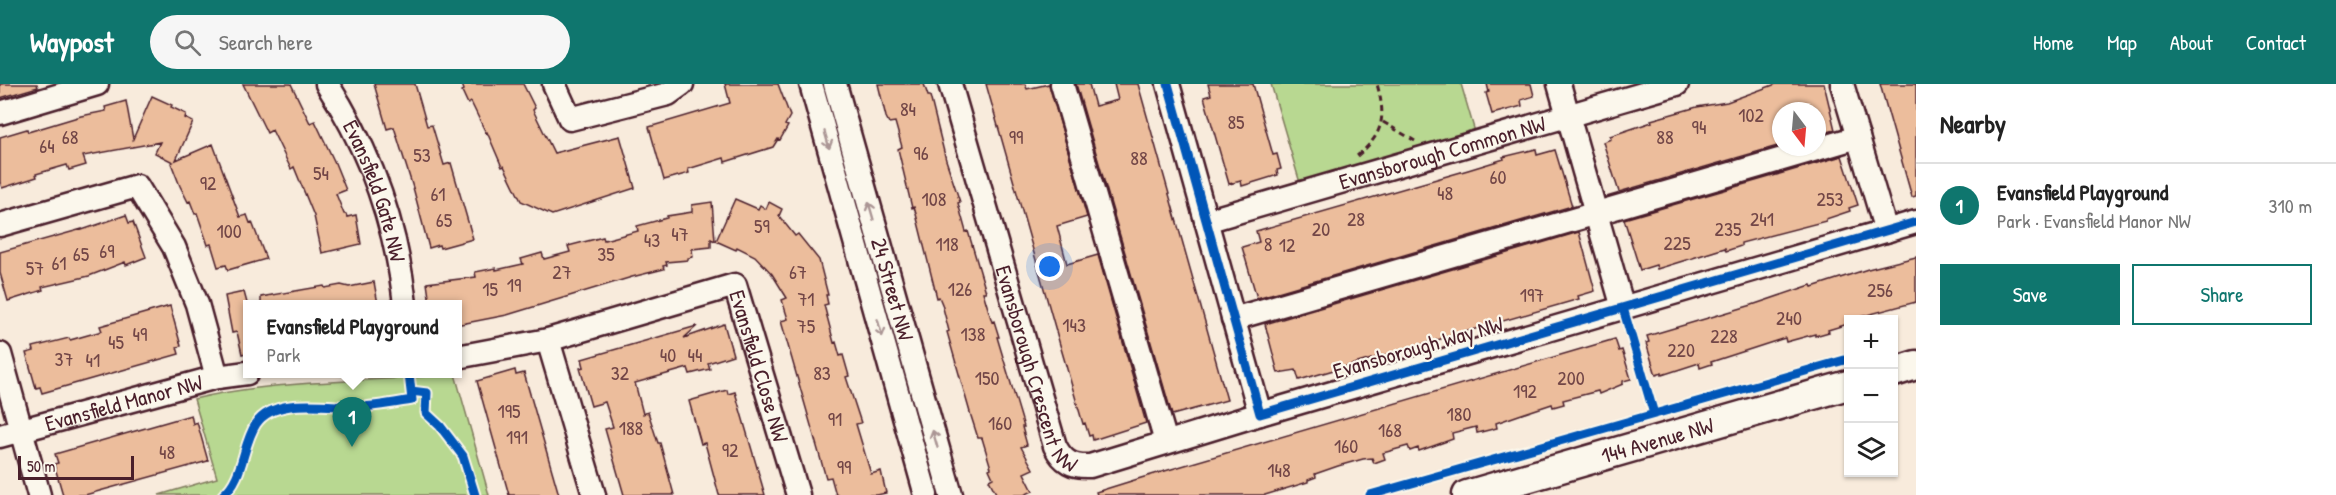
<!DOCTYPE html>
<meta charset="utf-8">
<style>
body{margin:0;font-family:"Patrick Hand",sans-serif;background:#f6f6f6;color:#222}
.controls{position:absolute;right:18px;bottom:18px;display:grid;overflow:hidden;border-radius:0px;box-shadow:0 2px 4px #0004}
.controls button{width:54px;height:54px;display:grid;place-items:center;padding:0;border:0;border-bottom:2px solid #e0e0e0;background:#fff;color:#222;font:30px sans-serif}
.compass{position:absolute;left:1772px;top:18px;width:54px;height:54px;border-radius:50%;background:#fff;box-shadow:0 2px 4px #0004;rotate:164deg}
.scale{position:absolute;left:18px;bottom:15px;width:116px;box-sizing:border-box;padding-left:6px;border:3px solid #4a1f2b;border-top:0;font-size:16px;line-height:21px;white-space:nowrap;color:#4a1f2b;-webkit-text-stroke:4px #fbf7ec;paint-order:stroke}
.you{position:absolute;left:1050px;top:183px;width:21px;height:21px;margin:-15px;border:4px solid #fff;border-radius:50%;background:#1a73e8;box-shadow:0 0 0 9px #1a73e833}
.badge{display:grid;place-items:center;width:39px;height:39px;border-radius:50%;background:#0f766e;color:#fff;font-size:20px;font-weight:700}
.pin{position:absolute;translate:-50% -50px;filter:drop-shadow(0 2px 3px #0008)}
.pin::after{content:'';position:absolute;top:32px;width:21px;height:18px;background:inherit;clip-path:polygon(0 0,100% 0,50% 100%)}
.popup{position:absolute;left:243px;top:216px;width:219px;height:78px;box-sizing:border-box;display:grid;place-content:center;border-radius:0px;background:#fff;filter:drop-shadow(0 2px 4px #0005);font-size:20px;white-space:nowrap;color:#767676}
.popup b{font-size:22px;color:#222}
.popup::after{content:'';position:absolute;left:50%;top:100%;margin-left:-12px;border:12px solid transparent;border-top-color:#fff}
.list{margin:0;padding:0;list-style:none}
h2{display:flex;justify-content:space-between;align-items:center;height:78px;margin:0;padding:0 24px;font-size:26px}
h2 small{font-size:20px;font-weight:400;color:#767676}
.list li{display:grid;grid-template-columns:39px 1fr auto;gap:18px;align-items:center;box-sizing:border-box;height:84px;padding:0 24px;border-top:2px solid #e0e0e0}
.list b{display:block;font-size:22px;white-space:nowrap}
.list p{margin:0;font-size:20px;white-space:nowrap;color:#767676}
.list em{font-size:20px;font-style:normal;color:#767676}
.actions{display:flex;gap:12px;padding:18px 24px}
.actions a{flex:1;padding:14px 0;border:2px solid #0f766e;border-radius:0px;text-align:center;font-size:21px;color:#0f766e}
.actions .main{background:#0f766e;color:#fff}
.icon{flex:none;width:33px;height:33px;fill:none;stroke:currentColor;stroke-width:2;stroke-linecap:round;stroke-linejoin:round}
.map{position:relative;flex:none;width:1916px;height:411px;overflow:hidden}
header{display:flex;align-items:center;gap:36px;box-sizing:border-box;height:84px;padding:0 30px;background:#0f766e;color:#fff}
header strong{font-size:28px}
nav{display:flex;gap:33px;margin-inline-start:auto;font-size:21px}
.search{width:420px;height:54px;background:#f6f6f6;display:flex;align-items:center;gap:15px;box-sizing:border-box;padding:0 21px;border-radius:33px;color:#767676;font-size:22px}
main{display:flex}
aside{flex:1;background:#fff}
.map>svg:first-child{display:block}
</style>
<header>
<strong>Waypost</strong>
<div class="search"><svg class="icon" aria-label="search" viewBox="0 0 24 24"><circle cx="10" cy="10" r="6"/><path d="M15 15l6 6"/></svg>Search here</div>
<nav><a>Home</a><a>Map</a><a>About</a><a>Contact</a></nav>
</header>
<main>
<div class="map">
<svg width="1916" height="411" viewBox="0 0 1916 411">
<rect width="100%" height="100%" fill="#f8ebdc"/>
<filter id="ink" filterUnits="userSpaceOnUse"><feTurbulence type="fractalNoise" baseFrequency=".0167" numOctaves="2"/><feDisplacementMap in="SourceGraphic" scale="12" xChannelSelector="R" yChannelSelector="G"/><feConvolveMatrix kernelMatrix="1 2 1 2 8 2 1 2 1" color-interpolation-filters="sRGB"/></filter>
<g filter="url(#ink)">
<path fill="#b8d891" stroke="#817c5e" stroke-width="1.5" d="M1271 0H1461L1475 48 1300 99Z
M452 290H455L489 411H159L217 394 194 315C279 295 366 299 452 290Z"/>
<path fill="#ecbd9c" stroke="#4a1f2b" stroke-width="1.5" d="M0 0H37L38 3 0 14Z
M243 0H291L310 39 315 37 335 79 346 106 336 110 344 130H346L347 133 356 131 361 160 322 169 314 132 294 83 291 85 272 46 267 49Z
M374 0H415L427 42 432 41 444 81 451 79 473 155 440 164 439 161 429 164 414 107 394 43 387 45Z
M462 0H523L535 24 533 26 554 69 620 52 635 104 552 131 521 117 504 82 502 83 487 48 486 49 471 18 468 20 462 7 464 6Z
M725 0H778L790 32 785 41 788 42 780 56 778 55 773 63 725 78 724 74 688 85 689 89 664 96 649 43 730 19Z
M878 0H924L928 12H930L946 76 960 118 958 119 966 148 968 147 986 208H983L992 238 994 237 999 253H997L1024 343H1022L1027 361 1021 363 1033 385 1024 389 1033 407 1024 411H997L989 396 993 394 989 385 991 384 982 354H978L971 332 947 248 949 247 942 220 939 213 937 214 916 130 914 123 912 124 898 65 902 63 895 38 889 39 886 33Z
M986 0H1025L1027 5 1049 0 1087 133 1057 142 1067 180 1098 171 1146 339 1093 356 1092 351 1089 352 1085 339 1083 340 1058 254Z
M1076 0H1089L1095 22 1118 16 1114 0H1138L1227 316 1172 331Z
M1208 0H1253L1273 71 1277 70 1281 85 1277 86 1278 91 1242 102 1241 97 1229 100 1204 13 1211 11Z
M1487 0H1531L1534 12 1521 16 1522 22 1492 30 1486 9 1489 8Z
M1776 0H1824L1835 46 1817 51V27H1781V61L1619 108 1603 58 1611 55 1610 52 1652 38 1651 36 1697 23 1727 18Z
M1880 0H1916V112L1912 113Z
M152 12 172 21 171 23 186 30 185 34 193 38 176 76 213 60 240 133 247 131 250 139 252 138 266 175 228 186 226 181 218 183 211 160 208 161 197 129 195 130 190 117 188 118 180 102 171 79 173 78 155 69 160 58 83 72 86 81 69 86 67 81 36 90 37 93 2 104 0 98V53L27 45 28 48 81 32 106 27 105 23 126 17 133 55Z
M1536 65 1537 71 1555 66 1572 122 1257 214 1242 163 1259 158 1256 147 1468 86 1504 75 1503 73Z
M1842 72 1858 121 1849 124 1850 127 1826 135V137L1741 159V162L1726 167 1725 164 1657 185 1656 181 1640 186 1624 135Z
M735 115 758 125 760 121 766 125 769 118 782 125 779 132 795 152 798 150 819 176 828 211H826L828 220 824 221 834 259 836 258 840 272 843 271 849 292 846 293 861 339 856 340 871 390 881 387 886 409 877 411H836L831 393 826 394 781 237 788 235 782 216 787 214 772 190 755 172 737 163 736 166 716 157Z
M712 118 715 157 711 155V163L692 165 693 173 688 174V176L666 178 667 181 663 182 664 185 632 193 507 231 461 240 458 239 457 220H430L427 199 476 193 475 188 496 184V186L523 180 521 175 542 169 544 175 570 168 568 162 603 153 604 156 612 154 638 147 637 142 667 134V132L692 128V121Z
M126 131 129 139 133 138 146 173 126 181 125 178 89 192 42 203 43 206 8 217 0 189V168L82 145V146Z
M1579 148 1595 207 1578 212 1579 215 1299 296 1296 286 1278 289 1265 240Z
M1916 173V218L1848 236V240L1828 246 1829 248 1815 252V250L1786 258 1785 254 1711 278 1712 280 1700 284 1699 279 1662 291V289L1656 291 1646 259 1649 258 1647 252 1752 221 1811 201 1812 203 1868 185Z
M374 198 378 220H261V213L324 202 325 204 341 201 349 203Z
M244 208 247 219V269L242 270 237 248 232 249 225 212Z
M170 222 181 262 177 263 179 270 42 309 40 303 36 304 26 269 34 267 33 263 69 254 70 256 102 247 100 242Z
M724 240 733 271 708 279 710 285 690 290 688 284 635 299 643 330 648 328 658 359H660L674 411H624L605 345 613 343 605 318 591 322 580 284 584 283 582 275 697 242 684 254Z
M1615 255 1619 267 1622 266 1631 295 1623 297V300L1599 310 1598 307 1563 316 1564 320 1553 323 1552 320 1519 331 1496 339 1497 344 1477 349 1476 343 1452 349 1453 355 1419 367 1418 364 1410 367 1408 362 1383 369 1385 375 1374 379 1372 374 1363 375 1338 382 1315 390 1316 393 1308 396V398L1265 411H1097L1096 408 1141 394Z
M515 286 516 291 524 289 559 411H509L477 297Z
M727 306 728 310 735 308 765 411H719L705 359 701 360 689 317Z
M191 331 193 340 197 338 208 377 85 411H63L54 380 58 379 55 370Z"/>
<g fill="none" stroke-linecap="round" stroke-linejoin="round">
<defs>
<g id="minor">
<path id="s1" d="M327 0C371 68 396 140 405 220"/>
<path d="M554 0 570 35 668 10 682 0"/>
<path d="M811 0 926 411"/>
<path id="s2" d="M835 0 951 411"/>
<path id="s3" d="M950 0 1055 362C1063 378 1073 383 1090 382L1260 330"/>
<path d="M1062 0 1166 358"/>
<path d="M1168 0 1260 330 1916 138"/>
<path d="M1559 0 1623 224"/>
<path d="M1842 0 1886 147"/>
<path d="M0 29 97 0"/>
<path id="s4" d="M1206 137 1677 0"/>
<path d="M0 141 137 102 174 163 197 220 217 293"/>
<path d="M1233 235 1858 53"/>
<path d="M548 256 594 411"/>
<path d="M0 270 39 411"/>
<path id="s5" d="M457 273 548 256 735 201 798 411"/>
<path id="s6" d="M0 352 217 293 247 289"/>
</g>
<g id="major">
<path d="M1894 288 1916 281"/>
<path id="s7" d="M1467 411 1848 301"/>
</g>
</defs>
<use href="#minor" stroke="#4a1f2b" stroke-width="27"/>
<use href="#major" stroke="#4a1f2b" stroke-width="33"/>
<path stroke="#4a1f2b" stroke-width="3" stroke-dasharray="6 4.5" stroke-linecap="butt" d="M1383 38 1415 57
M1357 72C1384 50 1386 33 1377 0"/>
<use href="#minor" stroke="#fbf7ec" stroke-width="22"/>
<use href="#major" stroke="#fbf7ec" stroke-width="28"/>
<defs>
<path id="cycleway" d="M1168 0 1260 330 1916 138
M1623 224 1654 330
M411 307 427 309 426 329 440 342 463 372 475 411
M223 411C244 394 242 361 256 340 274 312 327 323 357 323 375 323 394 319 412 316L409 290
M1370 411 1848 275"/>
</defs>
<use href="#cycleway" stroke="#fbf7ec" stroke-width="13"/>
<use href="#cycleway" stroke="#0057b8" stroke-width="9"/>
</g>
<defs><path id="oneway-shaft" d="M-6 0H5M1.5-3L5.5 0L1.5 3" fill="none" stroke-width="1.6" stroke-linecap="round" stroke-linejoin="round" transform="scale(1.5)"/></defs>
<g stroke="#ab9695">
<use href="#oneway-shaft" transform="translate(827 56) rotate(74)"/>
<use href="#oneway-shaft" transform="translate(871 127) rotate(-106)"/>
<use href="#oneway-shaft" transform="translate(880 244) rotate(74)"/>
<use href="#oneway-shaft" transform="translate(935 355) rotate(-106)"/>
</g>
</g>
<g text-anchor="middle" stroke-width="4.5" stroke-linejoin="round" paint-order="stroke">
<g font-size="20" fill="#724647">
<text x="908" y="32">84</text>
<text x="1751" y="38">102</text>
<text x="1236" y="45">85</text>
<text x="1699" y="50">94</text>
<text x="70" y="60">68</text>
<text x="1016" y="60">99</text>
<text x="1665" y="60">88</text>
<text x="47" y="69">64</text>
<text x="921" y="76">96</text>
<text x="422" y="78">53</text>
<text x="1139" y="81">88</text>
<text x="321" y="96">54</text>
<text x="1498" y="100">60</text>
<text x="208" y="106">92</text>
<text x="1445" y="116">48</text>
<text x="438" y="117">61</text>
<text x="934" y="122">108</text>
<text x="1830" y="122">253</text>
<text x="1356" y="142">28</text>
<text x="1762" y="142">241</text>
<text x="444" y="143">65</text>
<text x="762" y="149">59</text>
<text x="1321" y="152">20</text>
<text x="1728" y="152">235</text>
<text x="229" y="154">100</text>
<text x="680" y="157">47</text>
<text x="652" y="163">43</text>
<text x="1677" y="166">225</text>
<text x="947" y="167">118</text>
<text x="1268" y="167">8</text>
<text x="1287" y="168">12</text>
<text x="107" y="174">69</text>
<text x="81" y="177">65</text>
<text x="606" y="177">35</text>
<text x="59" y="186">61</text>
<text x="35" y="191">57</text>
<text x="562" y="195">27</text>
<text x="798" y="195">67</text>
<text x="514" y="208">19</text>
<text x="490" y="212">15</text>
<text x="960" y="212">126</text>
<text x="1880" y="213">256</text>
<text x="1532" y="218">197</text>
<text x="806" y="222">71</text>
<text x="1789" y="241">240</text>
<text x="1074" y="248">143</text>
<text x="806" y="249">75</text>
<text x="140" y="257">49</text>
<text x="973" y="257">138</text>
<text x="1724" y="259">228</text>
<text x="116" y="265">45</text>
<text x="1681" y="273">220</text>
<text x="668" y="278">40</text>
<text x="695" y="278">44</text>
<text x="64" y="282">37</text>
<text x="93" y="283">41</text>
<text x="620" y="296">32</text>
<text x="822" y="296">83</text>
<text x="987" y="301">150</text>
<text x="1571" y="301">200</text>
<text x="1525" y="314">192</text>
<text x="509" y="334">195</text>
<text x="1459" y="337">180</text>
<text x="835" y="342">91</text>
<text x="1000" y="346">160</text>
<text x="631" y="351">188</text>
<text x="1390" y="353">168</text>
<text x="517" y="360">191</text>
<text x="1346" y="369">160</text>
<text x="730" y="373">92</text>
<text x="167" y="375">48</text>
<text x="844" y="390">99</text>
<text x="1279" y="393">148</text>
</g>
<g font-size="22" fill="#4a1f2b" stroke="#fbf7ec">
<text dy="8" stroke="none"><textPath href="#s4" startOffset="246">Evansborough Common NW</textPath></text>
<text dy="8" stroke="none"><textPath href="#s1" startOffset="118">Evansfield Gate NW</textPath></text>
<text dy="8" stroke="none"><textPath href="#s2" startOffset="213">24 Street NW</textPath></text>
<text transform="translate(1418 263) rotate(-16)" y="8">Evansborough Way NW</text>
<text dy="8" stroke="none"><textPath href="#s3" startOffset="298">Evansborough Crescent NW</textPath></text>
<text dy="8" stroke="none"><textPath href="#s5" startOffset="372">Evansfield Close NW</textPath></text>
<text dy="8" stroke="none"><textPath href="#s6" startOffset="128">Evansfield Manor NW</textPath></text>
<text dy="8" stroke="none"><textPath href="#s7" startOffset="198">144 Avenue NW</textPath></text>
</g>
</g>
</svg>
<div class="controls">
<button>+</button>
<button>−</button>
<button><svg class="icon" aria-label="layers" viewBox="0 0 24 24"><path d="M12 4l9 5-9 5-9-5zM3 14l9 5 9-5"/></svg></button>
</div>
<svg class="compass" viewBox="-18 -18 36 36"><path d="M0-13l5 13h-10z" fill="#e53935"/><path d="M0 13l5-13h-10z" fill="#767676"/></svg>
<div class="scale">50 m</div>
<div class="you"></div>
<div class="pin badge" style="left:352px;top:363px">1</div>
<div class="popup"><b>Evansfield Playground</b>Park</div>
</div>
<aside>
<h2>Nearby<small></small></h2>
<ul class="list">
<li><span class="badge">1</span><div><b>Evansfield Playground</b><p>Park · Evansfield Manor NW</p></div><em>310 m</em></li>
</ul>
<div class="actions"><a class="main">Save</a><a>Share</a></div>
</aside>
</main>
